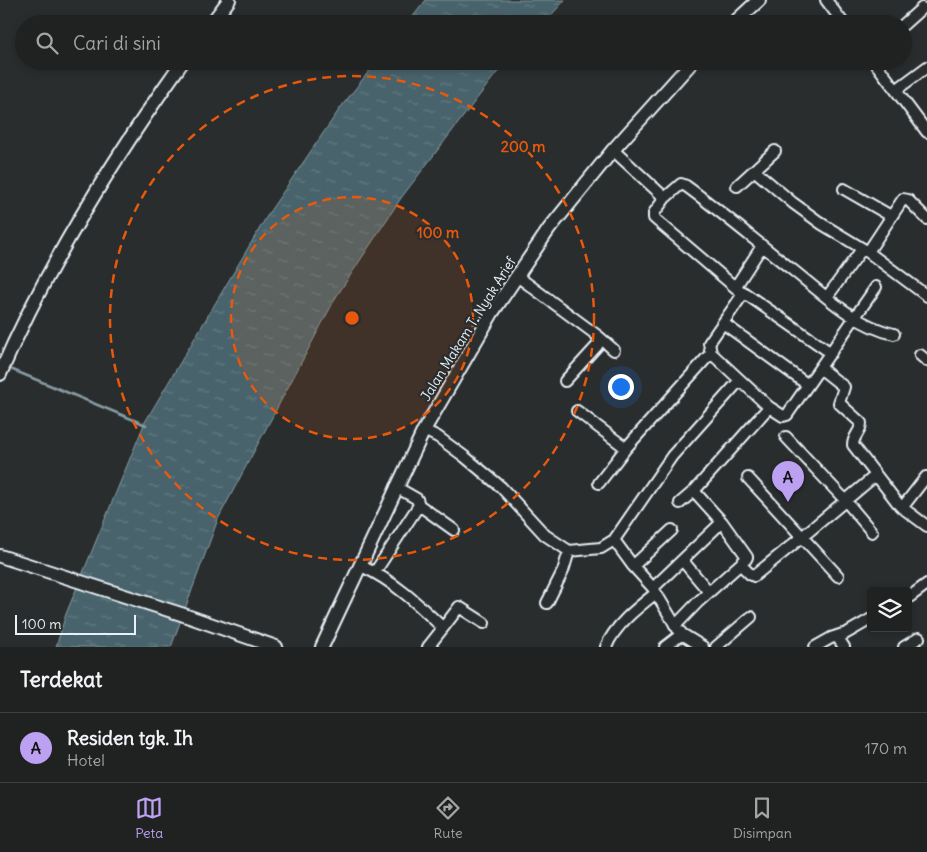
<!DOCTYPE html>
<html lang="id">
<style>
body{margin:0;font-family:Delius,sans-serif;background:#282a2a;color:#f1f3f6}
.controls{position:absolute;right:15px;bottom:15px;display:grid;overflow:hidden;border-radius:5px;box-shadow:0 2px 8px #0003}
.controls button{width:45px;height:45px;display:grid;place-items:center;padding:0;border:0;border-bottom:1px solid #3d3f40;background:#202222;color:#f1f3f6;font:25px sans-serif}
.scale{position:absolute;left:15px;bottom:12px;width:121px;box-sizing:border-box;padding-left:5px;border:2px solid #e8f1f8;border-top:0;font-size:14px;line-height:18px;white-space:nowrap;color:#e8f1f8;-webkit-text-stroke:4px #2a2d2e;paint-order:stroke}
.you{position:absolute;left:620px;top:386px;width:18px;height:18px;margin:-12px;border:4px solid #fff;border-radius:50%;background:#1a73e8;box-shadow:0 0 0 8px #1a73e833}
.badge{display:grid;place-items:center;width:32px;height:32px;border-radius:50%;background:#bca0f2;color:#111;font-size:16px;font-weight:700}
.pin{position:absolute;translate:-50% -41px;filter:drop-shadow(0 1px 2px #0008)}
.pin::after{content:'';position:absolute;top:26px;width:18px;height:15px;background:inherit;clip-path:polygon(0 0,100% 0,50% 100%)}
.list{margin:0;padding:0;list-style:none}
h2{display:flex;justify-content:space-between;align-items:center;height:65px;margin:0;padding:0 20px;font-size:21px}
h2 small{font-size:16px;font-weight:400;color:#a2a4a5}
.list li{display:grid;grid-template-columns:32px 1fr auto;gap:15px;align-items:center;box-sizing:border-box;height:70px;padding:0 20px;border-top:1px solid #3d3f40}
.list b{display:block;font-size:19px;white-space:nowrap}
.list p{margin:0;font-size:16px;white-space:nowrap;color:#a2a4a5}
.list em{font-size:16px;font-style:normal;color:#a2a4a5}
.icon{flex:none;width:28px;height:28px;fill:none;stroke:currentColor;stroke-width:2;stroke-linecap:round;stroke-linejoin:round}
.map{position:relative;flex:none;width:927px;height:647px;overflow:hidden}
.search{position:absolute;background:#202222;box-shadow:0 2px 8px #0003;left:15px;right:15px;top:15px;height:55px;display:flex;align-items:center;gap:12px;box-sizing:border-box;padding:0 18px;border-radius:28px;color:#a2a4a5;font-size:19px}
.sheet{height:135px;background:#202222}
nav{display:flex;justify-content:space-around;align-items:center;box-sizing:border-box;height:70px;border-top:1px solid #3d3f40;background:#202222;font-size:14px;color:#a2a4a5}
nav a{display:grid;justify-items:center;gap:2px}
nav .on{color:#bca0f2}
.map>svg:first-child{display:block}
</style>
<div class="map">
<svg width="927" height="647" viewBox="0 0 927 647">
<defs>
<pattern id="water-ripples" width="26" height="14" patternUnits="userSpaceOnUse" patternTransform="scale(1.25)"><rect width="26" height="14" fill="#48646c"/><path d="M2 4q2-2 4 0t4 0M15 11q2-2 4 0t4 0" fill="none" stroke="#627b82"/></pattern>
</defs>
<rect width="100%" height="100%" fill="#2a2d2e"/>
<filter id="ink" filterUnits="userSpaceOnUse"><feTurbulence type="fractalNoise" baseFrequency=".02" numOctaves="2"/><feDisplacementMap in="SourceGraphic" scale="10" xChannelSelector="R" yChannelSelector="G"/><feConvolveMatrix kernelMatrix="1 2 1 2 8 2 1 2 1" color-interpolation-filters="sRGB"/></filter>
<g filter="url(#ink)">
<path fill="url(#water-ripples)" stroke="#889ca4" d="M426 0H565L543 24H407Z
M377 61H508L495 75 401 198 336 297 218 519 171 647H56L66 614 145 422 270 211 341 107Z"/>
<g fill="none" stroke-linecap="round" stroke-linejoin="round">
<path stroke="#889ca4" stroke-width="2.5" d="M8 368 146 425"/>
<defs>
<path id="minor" d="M826 0 844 24
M903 25 922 8
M874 61 927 132
M896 90 927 67
M613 150 665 198 681 184 686 186C723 213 758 243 794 271 824 295 856 326 894 334
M754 170 793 203 822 224 868 252 927 296
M737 186 775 151
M844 189 891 216
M665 198 654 213V218L743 294 709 343 711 353
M868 252 903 199 908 200 927 219
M517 276 598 336 599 340 597 346 565 381
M736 286 762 246
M743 292 831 353
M827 297 862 249
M723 323 808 385
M598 336 614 350
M920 355 927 361
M820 368 844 387 839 403 861 423C861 432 853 436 853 445L900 506 927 526
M577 411 626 448
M424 430 438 437 465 457 501 487 545 535 569 551 601 548 614 540 672 456 740 380
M786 437 845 500 872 532
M748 478 838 576
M599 483 626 448 711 353 769 407 783 416 787 415 876 287
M396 487 417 499 419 505 454 530
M680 503 694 491
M902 508 926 477
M614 540 633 566 653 588 677 628 682 634 703 647
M683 561 709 592
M741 565 750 574 754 576 802 537 876 475
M361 566C393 580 418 604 443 628L428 647
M633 566 672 530
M375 572 419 505
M653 588 722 522
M908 598 927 584
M547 603 563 571 569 551
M675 626 698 602 746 559 747 557 722 522 694 491 769 407
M443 628 459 607 484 623
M606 647C615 625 637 608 656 593
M665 647 682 634
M716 647 751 617
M815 647 831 638 843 634
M844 647 838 638 871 619
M904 647 919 638"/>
<path id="tertiary" d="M211 24 229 0
M733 24 759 0
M0 374C47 265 114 158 183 61
M0 556 181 614 276 647
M322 647 424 430 492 313 549 229 613 150 693 61"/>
</defs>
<use href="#minor" stroke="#e8f1f8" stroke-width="14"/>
<use href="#tertiary" stroke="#e8f1f8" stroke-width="16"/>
<use href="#minor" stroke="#2a2d2e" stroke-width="10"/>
<use href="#tertiary" stroke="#2a2d2e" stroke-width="12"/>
</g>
</g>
<circle cx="352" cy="318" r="121" fill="#e8590c" fill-opacity=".12"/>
<g fill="none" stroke="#e8590c" stroke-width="2.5" stroke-dasharray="9 6">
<circle cx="352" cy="318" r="121"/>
<circle cx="352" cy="318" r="242"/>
</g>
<g text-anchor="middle" stroke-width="4.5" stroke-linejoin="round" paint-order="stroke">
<g font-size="14" fill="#e8f1f8" stroke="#2a2d2e">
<text transform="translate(468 329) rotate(-58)" y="5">Jalan Makam T. Nyak Arief</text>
</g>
</g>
<circle cx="352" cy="318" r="8" fill="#e8590c" stroke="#2a2d2e" stroke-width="2.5"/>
<g font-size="15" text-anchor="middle" font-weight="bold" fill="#e8590c" stroke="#2a2d2e" stroke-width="4.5" stroke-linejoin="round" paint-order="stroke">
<text x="523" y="152">200 m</text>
<text x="438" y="238">100 m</text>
</g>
</svg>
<div class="controls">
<button><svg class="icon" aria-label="layers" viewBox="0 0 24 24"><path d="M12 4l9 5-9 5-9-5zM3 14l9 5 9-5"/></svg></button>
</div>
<div class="scale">100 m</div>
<div class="you"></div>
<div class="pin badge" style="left:788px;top:502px">A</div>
<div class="search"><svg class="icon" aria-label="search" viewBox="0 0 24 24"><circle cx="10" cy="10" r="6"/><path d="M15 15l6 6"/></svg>Cari di sini</div>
</div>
<section class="sheet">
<h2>Terdekat<small></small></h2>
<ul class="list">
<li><span class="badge">A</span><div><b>Residen tgk. Ih</b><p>Hotel</p></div><em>170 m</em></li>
</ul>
</section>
<nav>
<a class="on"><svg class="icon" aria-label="map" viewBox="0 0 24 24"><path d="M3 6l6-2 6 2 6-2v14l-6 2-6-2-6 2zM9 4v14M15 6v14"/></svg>Peta</a>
<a><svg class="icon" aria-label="directions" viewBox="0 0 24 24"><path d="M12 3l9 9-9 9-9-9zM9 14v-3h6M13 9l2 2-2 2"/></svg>Rute</a>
<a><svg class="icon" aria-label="saved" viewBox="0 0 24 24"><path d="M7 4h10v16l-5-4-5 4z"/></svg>Disimpan</a>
</nav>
